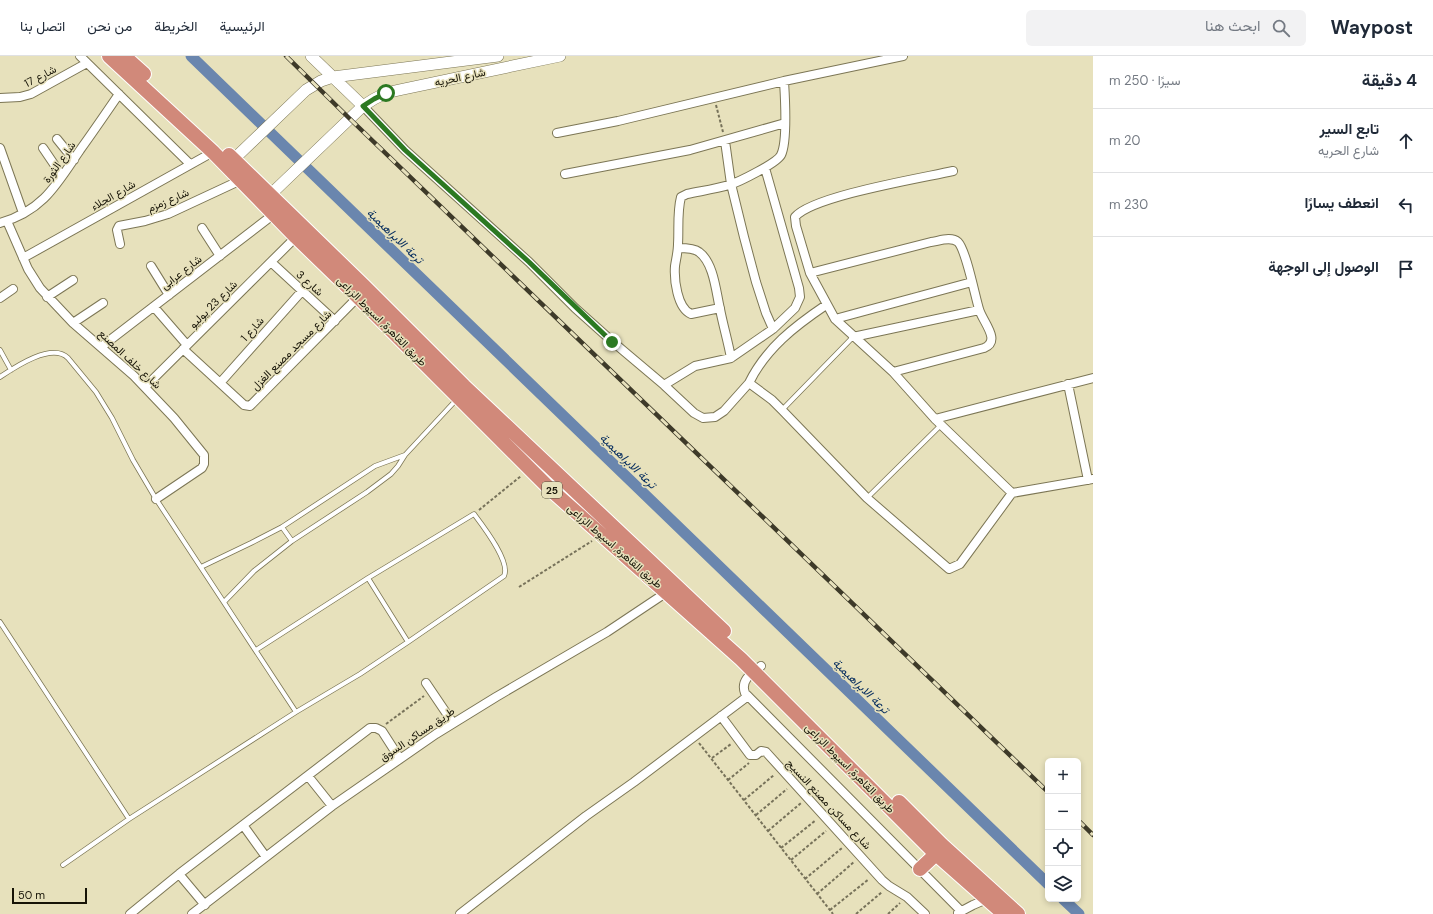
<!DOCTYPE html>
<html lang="ar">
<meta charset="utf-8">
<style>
body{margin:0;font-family:"DM Sans",Vazirmatn,sans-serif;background:#f2f2f3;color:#1f2937;direction:rtl}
.controls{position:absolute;right:12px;bottom:12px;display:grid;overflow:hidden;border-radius:6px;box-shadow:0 2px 6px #0003}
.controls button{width:36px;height:36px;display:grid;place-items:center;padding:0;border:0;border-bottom:1px solid #e0e1e3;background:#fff;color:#1f2937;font:20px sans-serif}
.scale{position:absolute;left:12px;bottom:10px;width:75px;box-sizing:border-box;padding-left:4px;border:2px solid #171407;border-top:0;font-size:11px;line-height:14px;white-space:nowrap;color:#171407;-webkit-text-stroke:3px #e7e1bc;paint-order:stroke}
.stop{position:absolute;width:12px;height:12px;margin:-9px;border:3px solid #2c7922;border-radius:50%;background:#fff}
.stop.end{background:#2c7922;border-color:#fff;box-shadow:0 1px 4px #0008}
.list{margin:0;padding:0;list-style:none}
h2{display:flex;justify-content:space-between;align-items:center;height:52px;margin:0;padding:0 16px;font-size:17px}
h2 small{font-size:13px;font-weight:400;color:#747a83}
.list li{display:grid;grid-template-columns:26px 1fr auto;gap:12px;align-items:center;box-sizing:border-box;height:64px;padding:0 16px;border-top:1px solid #e0e1e3}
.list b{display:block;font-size:15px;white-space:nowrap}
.list p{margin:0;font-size:13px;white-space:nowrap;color:#747a83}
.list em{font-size:13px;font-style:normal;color:#747a83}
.icon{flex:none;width:22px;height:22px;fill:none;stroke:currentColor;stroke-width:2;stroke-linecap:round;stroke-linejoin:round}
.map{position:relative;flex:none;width:1093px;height:858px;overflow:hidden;direction:ltr}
header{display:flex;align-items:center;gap:24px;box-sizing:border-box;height:56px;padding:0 20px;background:#fff;border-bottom:1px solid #e0e1e3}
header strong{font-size:19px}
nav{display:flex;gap:22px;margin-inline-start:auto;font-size:14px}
.search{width:280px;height:36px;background:#f2f2f3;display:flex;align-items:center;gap:10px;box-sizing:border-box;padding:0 14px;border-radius:6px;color:#747a83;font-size:15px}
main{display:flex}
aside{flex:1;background:#fff}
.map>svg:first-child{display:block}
</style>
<header>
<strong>Waypost</strong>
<div class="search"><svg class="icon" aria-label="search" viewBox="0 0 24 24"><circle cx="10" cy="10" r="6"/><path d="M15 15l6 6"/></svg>ابحث هنا</div>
<nav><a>الرئيسية</a><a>الخريطة</a><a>من نحن</a><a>اتصل بنا</a></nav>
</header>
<main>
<aside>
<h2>4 دقيقة<small>سيرًا · 250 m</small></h2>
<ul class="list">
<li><svg class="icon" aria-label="ahead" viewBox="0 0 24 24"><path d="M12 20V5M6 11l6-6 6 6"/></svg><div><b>تابع السير</b><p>شارع الحريه</p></div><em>20 m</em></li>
<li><svg class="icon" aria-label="left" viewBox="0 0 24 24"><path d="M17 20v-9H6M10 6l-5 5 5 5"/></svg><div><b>انعطف يسارًا</b></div><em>230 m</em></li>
<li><svg class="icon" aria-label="arrive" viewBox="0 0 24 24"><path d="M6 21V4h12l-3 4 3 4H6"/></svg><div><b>الوصول إلى الوجهة</b></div></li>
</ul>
</aside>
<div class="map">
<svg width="1093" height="858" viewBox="0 0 1093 858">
<rect width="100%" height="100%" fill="#e7e1bc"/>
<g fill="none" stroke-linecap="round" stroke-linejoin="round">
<path stroke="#6a86ae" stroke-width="11" d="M191 0 1048 828
M1063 843 1079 858"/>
<defs>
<path id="lane" d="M0 294 11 314
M0 321C15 311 52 286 68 302L96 336 112 362 133 404 156 443 296 656
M782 354 853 281
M867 442 941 369
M282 471 292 485
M201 511 251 487 282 471 375 410 405 399
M368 522 408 586
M224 546 254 515 292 485 367 436 391 418 398 410 405 399 457 343
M0 566 129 763
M63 809 129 763 296 656 360 618 408 586 504 520C511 506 483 470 474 458L368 522 256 594"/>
<path id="street" d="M80 0 190 108
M0 42 20 41 31 38 87 7
M363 50 405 94 529 206 575 252 613 286 664 329 694 357 703 362 715 361 724 355 749 327 772 344 782 354 867 442 949 513 960 508 1012 437
M557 77 618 65 784 25 903 0
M57 83 74 104
M725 85 731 128 744 181 756 226 766 257 773 273
M0 92 23 157
M43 92 62 120
M953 115C922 122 812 140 795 161L796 170 810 217 835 263 893 316 935 363 1012 437 1093 423
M565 118 690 94 785 67
M7 165 28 213 40 232 73 267 134 320 174 362 204 399V408L202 412 156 443
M0 167C43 155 57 128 80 94 93 76 106 57 119 38
M202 172 220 200
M120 188 117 174 119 170 145 165 168 158 241 124
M678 192C684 192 694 192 699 196 714 207 716 236 720 253 723 269 728 285 731 302
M23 202 213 96
M271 206 335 265
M151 210 169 239
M810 217 931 186C939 185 951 180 958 186 966 194 975 240 979 253 982 265 1002 285 984 292L893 316
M47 241 73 224
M0 242 13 233
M154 251 187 289
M720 252 691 258C677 252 674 223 675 210 676 203 678 196 678 188 679 173 677 156 681 141L687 138C701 135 715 133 729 129 739 126 777 107 781 99 788 85 785 42 784 25
M835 263 972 226
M73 267 103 247
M853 281 979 254
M101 291 274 158
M183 293 244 349 250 350 358 241
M220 327 302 235
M749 327C766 292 795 270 826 249
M1068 328 1088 424
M664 329 695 310 731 302 773 273 795 252 800 241 799 232 765 112
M145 331 296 181
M935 363 1093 322
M761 610C752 617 740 624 745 637L961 855
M426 627 453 667
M721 660 750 699H756L761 695 766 696 882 824 889 830 907 841 925 858
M308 720 332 750
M243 769 266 801
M179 818 205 849
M958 857 973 849 987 843
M130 858 179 818 370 672H376L382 675 400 703
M192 858 332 750 436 678 496 641 607 576 667 536
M460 858 586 760 634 726 748 640"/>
<path id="secondary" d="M311 0 363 50
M234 103 306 34 321 25 333 21 498 0
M270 139 363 50 374 43 386 37 399 34 560 0"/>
<path id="highway" d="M109 0 213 96 296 181 358 241 550 433 741 603 936 798 1004 858
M124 0 144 18
M229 99 364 230 464 330 724 575
M899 746 942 789 1018 858
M920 813 936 798"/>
</defs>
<use href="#lane" stroke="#7c7655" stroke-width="5.5"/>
<use href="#street" stroke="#7c7655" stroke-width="10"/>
<use href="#secondary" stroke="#7c7655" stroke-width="12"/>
<use href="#highway" stroke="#fff" stroke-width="16"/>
<path stroke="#77725a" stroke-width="2" stroke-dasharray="3 2" stroke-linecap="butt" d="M716 49 723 76
M479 454 521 420
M519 531 592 485
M386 668 424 640
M699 687 833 858
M712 702 731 688
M728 724 749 707
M744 744 774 719
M756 759 787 733
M768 775 801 747
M781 792 816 764
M791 804 826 775
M805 823 842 792
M817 838 854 806
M830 854 869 823
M856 858 882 836
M888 858 900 847"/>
<use href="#lane" stroke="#fff" stroke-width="4"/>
<use href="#street" stroke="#fff" stroke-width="8"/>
<use href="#secondary" stroke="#fff" stroke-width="11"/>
<use href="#highway" stroke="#d1897a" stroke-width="14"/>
<defs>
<path id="rail" d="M286 0 349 62 1048 736
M1078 764 1093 779"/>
</defs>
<use href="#rail" stroke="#3e3a29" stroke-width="4.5"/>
<use href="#rail" stroke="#e7e1bc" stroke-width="3" stroke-dasharray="9" stroke-linecap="butt"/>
</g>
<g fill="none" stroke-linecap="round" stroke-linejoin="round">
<path stroke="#2c7922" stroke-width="5" d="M386 37 374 43 363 50 405 94 529 206 612 286"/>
</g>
<g text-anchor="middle" stroke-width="3" stroke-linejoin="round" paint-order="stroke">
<rect fill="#e7e1bc" stroke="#55523d" stroke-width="1" x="542" y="426" width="20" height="16" rx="3"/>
<g font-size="10" font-weight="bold" fill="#171407">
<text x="552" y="438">25</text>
</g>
<g font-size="11" fill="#171407" stroke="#e7e1bc">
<text transform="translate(40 20) rotate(-28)" y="4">شارع 17</text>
<text transform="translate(460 21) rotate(-12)" y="4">شارع الحريه</text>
<text transform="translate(59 106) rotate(-55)" y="4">شارع الثورة</text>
<text transform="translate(113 139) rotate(-30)" y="4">شارع الجلاء</text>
<text transform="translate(168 144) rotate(-23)" y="4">شارع زمزم</text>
<text transform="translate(181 216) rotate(-38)" y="4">شارع عرابى</text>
<text transform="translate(310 227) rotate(42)" y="4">شارع 3</text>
<text transform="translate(213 248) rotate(-45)" y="4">شارع 23 يوليو</text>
<text transform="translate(382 265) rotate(45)" y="4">طريق القاهرة, اسيوط الزراعى</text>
<text transform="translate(252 273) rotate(-48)" y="4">شارع 1</text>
<text transform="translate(291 294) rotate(-45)" y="4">شارع مسجد مصنع الغزل</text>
<text transform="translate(130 303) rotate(43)" y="4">شارع خلف المصنع</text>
<text transform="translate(615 490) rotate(41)" y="4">طريق القاهرة, اسيوط الزراعى</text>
<text transform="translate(417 678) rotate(-34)" y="4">طريق مساكن السوق</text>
<text transform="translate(850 712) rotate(45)" y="4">طريق القاهرة, اسيوط الزراعى</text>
<text transform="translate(829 748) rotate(47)" y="4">شارع مساكن مصنع النسيج</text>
</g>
<g font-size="12" font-style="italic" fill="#052c5e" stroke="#e7e1bc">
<text transform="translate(395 180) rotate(44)" y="4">ترعة الابراهيمية</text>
<text transform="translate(628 405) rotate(44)" y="4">ترعة الابراهيمية</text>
<text transform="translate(861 630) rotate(44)" y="4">ترعة الابراهيمية</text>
</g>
</g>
</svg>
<div class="controls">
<button>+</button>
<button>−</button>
<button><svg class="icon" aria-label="locate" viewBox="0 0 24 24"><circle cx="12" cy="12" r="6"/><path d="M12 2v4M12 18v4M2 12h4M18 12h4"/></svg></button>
<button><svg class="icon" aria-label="layers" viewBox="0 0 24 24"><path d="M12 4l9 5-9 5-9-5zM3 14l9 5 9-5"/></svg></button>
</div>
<div class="scale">50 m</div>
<div class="stop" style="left:386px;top:37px"></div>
<div class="stop end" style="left:612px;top:286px"></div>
</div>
</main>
